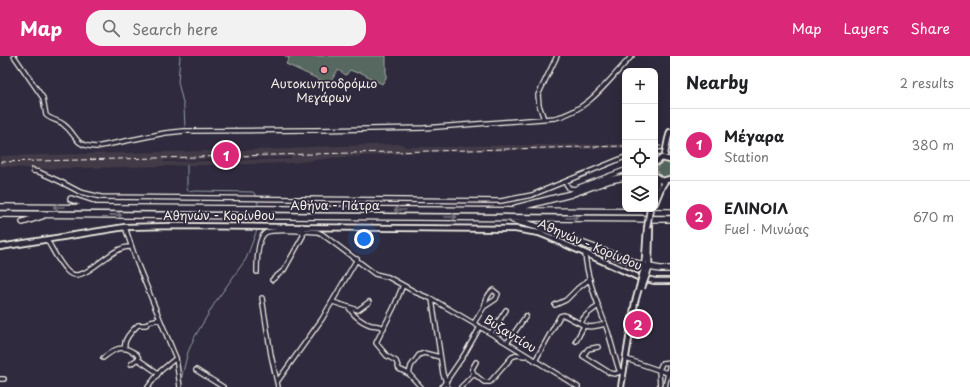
<!DOCTYPE html>
<meta charset="utf-8">
<style>
body{margin:0;font-family:"Playpen Sans",sans-serif;background:#f2f2f2;color:#202124}
.controls{position:absolute;right:12px;top:12px;display:grid;overflow:hidden;border-radius:8px;box-shadow:0 4px 16px #0002}
.controls button{width:36px;height:36px;display:grid;place-items:center;padding:0;border:0;border-bottom:1px solid #e0e0e0;background:#fff;color:#202124;font:20px sans-serif}
.you{position:absolute;left:364px;top:183px;width:14px;height:14px;margin:-10px;border:3px solid #fff;border-radius:50%;background:#1a73e8;box-shadow:0 0 0 6px #1a73e833}
.badge{display:grid;place-items:center;width:26px;height:26px;border-radius:50%;background:#db2777;color:#fff;font-size:13px;font-weight:700}
.pin{position:absolute;translate:-50% -50%;border:2px solid #fff;box-shadow:0 1px 4px #0006}
.list{margin:0;padding:0;list-style:none}
h2{display:flex;justify-content:space-between;align-items:center;height:52px;margin:0;padding:0 16px;font-size:17px}
h2 small{font-size:13px;font-weight:400;color:#757577}
.list li{display:grid;grid-template-columns:26px 1fr auto;gap:12px;align-items:center;box-sizing:border-box;height:72px;padding:0 16px;border-top:1px solid #e0e0e0}
.list b{display:block;font-size:15px;white-space:nowrap}
.list p{margin:0;font-size:13px;white-space:nowrap;color:#757577}
.list em{font-size:13px;font-style:normal;color:#757577}
.icon{flex:none;width:22px;height:22px;fill:none;stroke:currentColor;stroke-width:2;stroke-linecap:round;stroke-linejoin:round}
.map{position:relative;flex:none;width:670px;height:331px;overflow:hidden}
header{display:flex;align-items:center;gap:24px;box-sizing:border-box;height:56px;padding:0 20px;background:#db2777;color:#fff}
header strong{font-size:19px}
nav{display:flex;gap:22px;margin-inline-start:auto;font-size:14px}
.search{width:280px;height:36px;background:#f2f2f2;display:flex;align-items:center;gap:10px;box-sizing:border-box;padding:0 14px;border-radius:16px;color:#757577;font-size:15px}
main{display:flex}
aside{flex:1;background:#fff}
.map>svg:first-child{display:block}
</style>
<header>
<strong>Map</strong>
<div class="search"><svg class="icon" aria-label="search" viewBox="0 0 24 24"><circle cx="10" cy="10" r="6"/><path d="M15 15l6 6"/></svg>Search here</div>
<nav><a>Map</a><a>Layers</a><a>Share</a></nav>
</header>
<main>
<div class="map">
<svg width="670" height="331" viewBox="0 0 670 331">
<rect width="100%" height="100%" fill="#2f2a3d"/>
<filter id="ink" filterUnits="userSpaceOnUse"><feTurbulence type="fractalNoise" baseFrequency=".025" numOctaves="2"/><feDisplacementMap in="SourceGraphic" scale="8" xChannelSelector="R" yChannelSelector="G"/><feConvolveMatrix kernelMatrix="1 2 1 2 8 2 1 2 1" color-interpolation-filters="sRGB"/></filter>
<g filter="url(#ink)">
<path fill="#433a47" fill-rule="evenodd" d="M402 88 405 91H457L459 90 625 88V92L427 96 331 102 292 107 37 113 0 110V100L291 93 310 91ZM291 101V103L164 106V104Z"/>
<path fill="#576860" stroke="#a6aca4" d="M285 0H386V22L382 28 360 16 357 17 350 14 346 19 338 14 329 28 286 8 289 2Z
M665 105 670 107V120L665 122 659 119 657 114 659 108Z
M0 154 670 159V160L0 155Z"/>
<g fill="none" stroke-linecap="round" stroke-linejoin="round">
<path stroke="#929fa6" stroke-width="1" d="M180 0 178 26 184 51 185 71
M187 109V134L194 135 253 136 257 140 258 148
M258 167V165
M181 324 188 296 194 282 216 245 246 203 257 174"/>
<defs>
<path id="minor" d="M14 0 43 42 46 59C51 64 58 64 63 68 78 79 73 90 96 91L165 77 184 75 316 74 424 72 555 62C590 54 608 24 632 0
M544 63 539 49 538 39 557 0
M655 96H670
M33 114V115L39 116 61 126 80 136 101 141 501 145 532 139 625 101
M565 126 569 132 574 133 625 114
M302 170 303 175 318 176 322 178 375 218 388 221 417 237 432 243 443 318 448 331
M125 171 137 207 173 295 176 302 180 331
M47 184C53 194 59 207 67 215 83 232 109 189 131 191
M585 197C587 225 599 250 608 276 612 289 615 302 619 314L623 317
M257 216C257 207 257 183 265 177 271 173 295 175 303 175V180L284 214 272 224
M403 229 394 251 376 287 387 300 396 305 399 313 409 318
M262 242 271 299 277 326
M432 243 507 287 578 331
M333 246 358 254 369 246
M555 249 566 244 577 233 590 223
M598 250C592 255 582 260 581 268 588 273 597 270 605 268
M349 251C352 259 363 267 371 269 376 270 379 269 384 272
M474 267 484 251 496 243 498 238 493 234C487 239 486 244 484 251
M491 277 506 254
M576 285 584 270
M507 287 526 260
M125 291C123 283 133 274 138 269H146L151 265 160 263
M598 291 588 293 583 300 610 317 615 318 620 316
M103 302C113 294 121 288 133 296 137 298 138 299 139 304
M626 303 670 318
M535 305 560 260 564 259 581 268
M131 308 136 304H139L158 317 176 302
M196 314 223 331
M474 318 472 313 476 306
M0 323H4
M148 331 159 317
M278 331 277 326 322 263 357 203
M421 331 409 318 411 310 419 299 424 297 440 301
M442 331 464 299 480 271
M461 331 474 318 484 326H490L512 301 517 299 525 300
M660 331 659 314 662 307 670 306
M665 331 670 307"/>
<path id="major" d="M668 83 670 76
M655 107 662 102 670 104
M655 120 662 125 670 123
M655 137 657 129V122
M655 147 662 130 665 125
M0 191 125 171 173 170 515 173 539 177 549 181 638 221 655 225H670
M643 216 645 202 647 172
M647 218 649 211 650 171
M621 331 635 246 639 232"/>
<path id="highway" d="M71 143 92 150
M0 151 670 156
M516 152 571 138 610 124 625 121
M0 158 670 163
M513 164 535 170 644 210 660 213H670
M23 166 42 160"/>
</defs>
<use href="#minor" stroke="#f4f1e8" stroke-width="6"/>
<use href="#major" stroke="#f4f1e8" stroke-width="8"/>
<use href="#highway" stroke="#f4f1e8" stroke-width="8"/>
<use href="#minor" stroke="#2f2a3d" stroke-width="3.5"/>
<use href="#major" stroke="#2f2a3d" stroke-width="4.5"/>
<use href="#highway" stroke="#2f2a3d" stroke-width="5.5"/>
<path stroke="#f4f1e8" stroke-width="1" stroke-dasharray="6 3" stroke-linecap="butt" d="M655 90H670
M0 106 625 90"/>
<defs>
<path id="major-bridge" d="M665 98 668 83
M647 172 650 153
M639 232 643 216
M642 232 647 218"/>
</defs>
<use href="#major-bridge" stroke="#f4f1e8" stroke-width="8" stroke-linecap="butt"/>
<use href="#major-bridge" stroke="#2f2a3d" stroke-width="4.5"/>
</g>
<defs><path id="oneway-shaft" d="M-6 0H5M1.5-3L5.5 0L1.5 3" fill="none" stroke-width="1.6" stroke-linecap="round" stroke-linejoin="round"/></defs>
<g stroke="#747079">
<use href="#oneway-shaft" transform="translate(59 151) rotate(-180)"/>
<use href="#oneway-shaft" transform="translate(400 154) rotate(-180)"/>
<use href="#oneway-shaft" transform="translate(116 159) rotate(1)"/>
<use href="#oneway-shaft" transform="translate(451 161)"/>
<use href="#oneway-shaft" transform="translate(572 162)"/>
</g>
</g>
<circle fill="#ff9aa2" stroke="#2f2a3d" stroke-width="1.5" cx="324" cy="14" r="4"/>
<g text-anchor="middle" stroke-width="3.5" stroke-linejoin="round" paint-order="stroke">
<g font-size="12" fill="#f4f1e8" stroke="#2f2a3d">
<text x="324" y="32">Αυτοκινητοδρόμιο<tspan x="324" dy="14">Μεγάρων</tspan></text>
</g>
<g font-size="12" fill="#f4f1e8" stroke="#2f2a3d">
<text x="335" y="154">Αθήνα - Πάτρα</text>
<text x="219" y="164">Αθηνών - Κορίνθου</text>
<text transform="translate(590 189) rotate(23)" y="4">Αθηνών - Κορίνθου</text>
<text transform="translate(510 278) rotate(32)" y="4">Βυζαντίου</text>
</g>
</g>
</svg>
<div class="controls">
<button>+</button>
<button>−</button>
<button><svg class="icon" aria-label="locate" viewBox="0 0 24 24"><circle cx="12" cy="12" r="6"/><path d="M12 2v4M12 18v4M2 12h4M18 12h4"/></svg></button>
<button><svg class="icon" aria-label="layers" viewBox="0 0 24 24"><path d="M12 4l9 5-9 5-9-5zM3 14l9 5 9-5"/></svg></button>
</div>
<div class="you"></div>
<div class="pin badge" style="left:226px;top:99px">1</div>
<div class="pin badge" style="left:638px;top:268px">2</div>
</div>
<aside>
<h2>Nearby<small>2 results</small></h2>
<ul class="list">
<li><span class="badge">1</span><div><b>Μέγαρα</b><p>Station</p></div><em>380 m</em></li>
<li><span class="badge">2</span><div><b>ΕΛΙΝΟΙΛ</b><p>Fuel · Μινώας</p></div><em>670 m</em></li>
</ul>
</aside>
</main>
